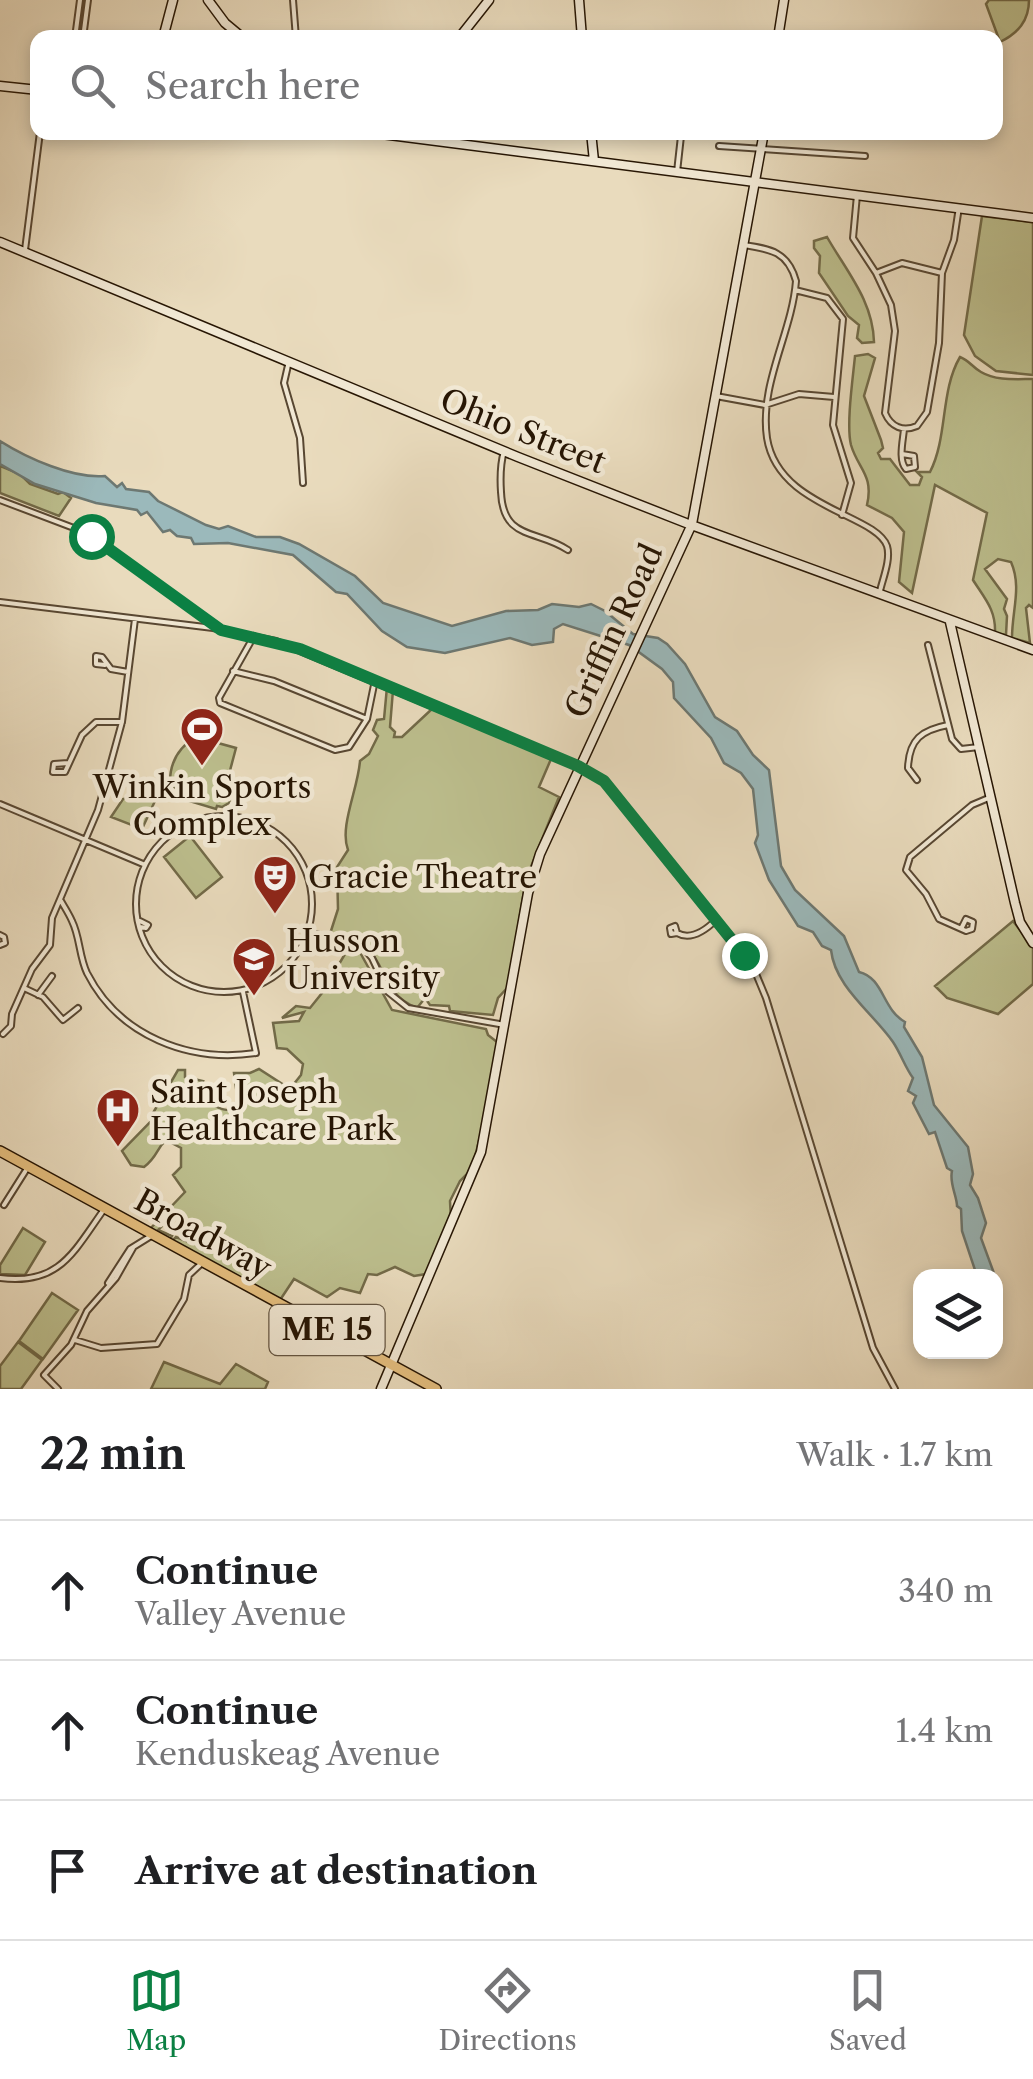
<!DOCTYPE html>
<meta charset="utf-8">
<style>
body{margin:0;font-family:"Libre Caslon Text",serif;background:#f6f6f6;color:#202124}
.controls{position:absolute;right:30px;bottom:30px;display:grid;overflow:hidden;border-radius:20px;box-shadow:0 5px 15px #0003}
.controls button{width:90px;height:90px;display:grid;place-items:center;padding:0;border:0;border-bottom:2px solid #e0e0e0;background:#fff;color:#202124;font:50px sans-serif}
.stop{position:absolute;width:30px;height:30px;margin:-22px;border:8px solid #0b8043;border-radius:50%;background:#fff}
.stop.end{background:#0b8043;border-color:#fff;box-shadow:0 2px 10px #0008}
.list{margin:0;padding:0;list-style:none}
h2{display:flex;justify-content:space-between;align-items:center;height:130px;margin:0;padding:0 40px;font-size:42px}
h2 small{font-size:32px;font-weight:400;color:#757577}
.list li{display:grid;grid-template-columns:65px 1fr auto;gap:30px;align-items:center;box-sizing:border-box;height:140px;padding:0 40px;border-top:2px solid #e0e0e0}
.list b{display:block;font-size:38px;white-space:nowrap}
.list p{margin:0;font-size:32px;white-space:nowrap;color:#757577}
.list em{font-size:32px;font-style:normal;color:#757577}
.icon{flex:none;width:55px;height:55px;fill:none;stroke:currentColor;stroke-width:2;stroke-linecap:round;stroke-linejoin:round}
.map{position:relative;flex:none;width:1033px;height:1389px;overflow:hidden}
.search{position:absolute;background:#fff;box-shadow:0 5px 15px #0003;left:30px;right:30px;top:30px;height:110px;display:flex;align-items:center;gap:25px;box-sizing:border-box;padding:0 35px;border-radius:20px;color:#757577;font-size:38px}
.sheet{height:550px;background:#fff}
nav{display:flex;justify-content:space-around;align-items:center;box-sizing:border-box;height:140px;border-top:2px solid #e0e0e0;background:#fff;font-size:28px;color:#757577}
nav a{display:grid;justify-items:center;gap:5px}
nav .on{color:#0b8043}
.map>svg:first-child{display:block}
</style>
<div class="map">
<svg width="1033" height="1389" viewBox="0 0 1033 1389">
<rect width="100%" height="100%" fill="#e9dbbd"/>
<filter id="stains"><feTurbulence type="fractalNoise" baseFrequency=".002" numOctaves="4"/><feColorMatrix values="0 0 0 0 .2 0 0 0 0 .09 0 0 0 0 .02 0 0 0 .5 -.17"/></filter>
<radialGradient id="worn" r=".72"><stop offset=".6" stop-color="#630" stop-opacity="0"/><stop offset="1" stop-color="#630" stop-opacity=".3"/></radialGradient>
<path fill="#bcbe8d" stroke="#726a48" stroke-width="2.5" d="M989 0H1029C1029 21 1018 33 1000 42L986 4Z
M982 216 1033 222V375L996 371 975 356 964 335Z
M827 237C847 272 873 301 874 342L862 343 857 338 859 325 848 316 819 273 820 256 814 248V241Z
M868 354 875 358 864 396 881 440 883 448 878 453 881 459H890L910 485H919L922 477 917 472H930C948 437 940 391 960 357 970 361 972 367 981 372 996 381 1016 379 1033 379V608L1029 605 1026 608 1030 643 1012 638C1012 610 1022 587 1011 562L998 559 985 569 1007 599 1004 609 1007 616 1006 635 995 633C996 610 985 599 973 580L987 513 935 485 912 593 899 582 904 532 892 518 867 505C874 475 858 469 851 445 846 425 853 377 855 356Z
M0 466 20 474 30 484 58 494 63 492 71 498 59 516 0 493Z
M387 687 393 690 390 727 395 732 394 737H402L433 708 551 759 539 787 559 797 526 879 508 987 498 998 493 1015 450 1011 449 1006 430 1005 425 998 417 1008C369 989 396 942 330 934L338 909 337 867 348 850C339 827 358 789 360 761L369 754 378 736 373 730 377 720 384 719Z
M196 737 236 748 228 778 234 782 229 803 222 807 217 806 216 809 189 801 191 792 170 786C169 764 177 748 196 737Z
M141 795 155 801 142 829 111 817 123 799Z
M190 836 222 877 196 898 164 857Z
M1013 921 1033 947V984L998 1014 947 998 935 986Z
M326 941 357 947 392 1010 486 1029 488 1035 497 1042 489 1100 472 1169 460 1181 450 1201 451 1221 426 1274 414 1276 395 1267 377 1275 368 1274 360 1293 340 1288 327 1297 294 1279 280 1300 172 1241 176 1237 189 1242 200 1234 202 1227 173 1215 158 1230 172 1236 169 1241 148 1231 185 1192 173 1175 181 1167V1148L166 1140C156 1149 158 1156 144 1167L131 1165 122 1151 154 1118 153 1113 178 1070H185V1077L203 1081 200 1087C206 1105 221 1112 239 1110L234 1073H250L259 1069 284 1085H293L301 1075 303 1064 287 1049 277 1048 273 1023 299 1021 304 1012 282 1018 296 1006 310 1008 322 993 345 954 324 944Z
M23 1228 45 1242 25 1275 0 1274V1265Z
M52 1293 78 1310 43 1359 19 1341Z
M18 1342 42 1360 21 1389H0V1366Z
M164 1362 220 1384 236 1364 268 1382 265 1389H151Z"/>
<path fill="#9bb9bb" stroke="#6d7872" stroke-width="2.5" d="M0 441C27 458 73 479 105 476L117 487 122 483 126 489 149 492 158 501 206 525 219 529 228 526 256 537H280L299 544 355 576 383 603 452 626 506 611 538 610 552 604 579 607 591 604 605 611 633 634 658 638 667 644 685 664 715 717 737 731 753 755 769 770 781 866 795 890 844 936 859 972C884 978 882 1009 905 1022L904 1027 922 1057 934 1105 968 1147 973 1174 970 1185 978 1198 986 1223 981 1238 995 1276H977L962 1231 961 1209 957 1206C957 1196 949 1183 952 1171L947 1168 935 1132 929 1134 913 1103 916 1096 908 1091 913 1078C905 1067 901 1054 893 1042 873 1013 835 987 831 950L822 946 813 932 798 926 769 880 755 843 758 835 753 789 741 773 724 763 711 738 674 698 673 682 662 669 629 645 563 624 554 629 553 642 532 645 510 638 445 653 407 647 382 631 347 594 336 592 293 555 228 543 194 544 191 538 177 536 170 530 163 532 147 512 141 515 137 510 96 503 35 484 0 464Z"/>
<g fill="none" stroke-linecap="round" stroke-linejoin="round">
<defs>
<path id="street" d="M293 0 296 38
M75 38 80 0
M83 38 88 0
M719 146 865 156
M677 172 681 136
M857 195 853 238 876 273 891 305 895 331 885 413C891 427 903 432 917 426L927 412 939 343 942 273 954 240 959 207
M744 245C771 249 788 252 796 281 792 333 759 384 767 438 778 508 876 514 887 546 891 559 883 578 880 591
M25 250 40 132
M876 273 902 263 942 273
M795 290 827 298 843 319 833 425 851 483 842 515
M289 361 284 383 300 438 303 483
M716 396 765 405 799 394 834 397
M504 451C500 465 500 477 501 492 503 541 537 529 568 550
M902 454 914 456 915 467 906 469C898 460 903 441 904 429
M0 500 87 533 219 627
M0 602 213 628 276 641 578 767 603 781 754 969 766 998 873 1348 895 1389
M254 636 219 698 220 703 335 750 349 747 367 719 375 680
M928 645 952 739 961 749 979 747
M105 665 96 664V656L102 657 111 669 128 672
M233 671 274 681 367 719
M68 763 54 764 53 772H65L82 735 96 722H122
M917 780 908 768C909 739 922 730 948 725
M0 804 143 864
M136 904a88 88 0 1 1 176 0a88 88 0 1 1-176 0Z
M61 901C65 908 69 914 72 921 80 937 79 956 87 973 119 1036 189 1063 256 1053L243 992
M140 921 148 925 146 928 140 927
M962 927 966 919 973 922 972 929 966 931 939 919 926 894 906 870 910 857 972 805 991 797
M307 932 361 945 372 958 388 992 408 1008 505 1025
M677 933 671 934 670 928 675 926 677 933C691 941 706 930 717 919
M0 935 4 937 5 943 0 945
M24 988 43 997 63 1020 78 1008
M38 995 52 976
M3 1034 11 1026 12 1014 32 969 50 945 52 918 98 810 122 722 135 619
M4 1205 28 1167
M0 1278C60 1286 74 1251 105 1208
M108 1283 130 1249 151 1236
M75 1340 101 1348 157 1344 184 1299 189 1275 203 1262
M58 1389 44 1375 71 1345 87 1311 116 1278 133 1248"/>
<path id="secondary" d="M208 0 225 23 243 38
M579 0 582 38
M163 38 173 0
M459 38 489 0
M778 38 784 0
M0 86 38 90
M366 132 1033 218
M591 132 594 161
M0 242 518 457 686 523 1033 650
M950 622 1015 903 1020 922 1033 943
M381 1389 481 1152 528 893 540 854 692 524 764 132"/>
<path id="primary" d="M0 1151 436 1389"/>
</defs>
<use href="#street" stroke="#584732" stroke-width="8"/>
<use href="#secondary" stroke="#271604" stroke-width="11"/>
<use href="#primary" stroke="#271604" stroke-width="12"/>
<use href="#street" stroke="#f1e8d4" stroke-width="4"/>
<use href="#secondary" stroke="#f1e8d4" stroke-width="8"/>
<use href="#primary" stroke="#e4be7e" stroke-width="9"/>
</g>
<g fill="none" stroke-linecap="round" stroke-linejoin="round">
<path stroke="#0b8043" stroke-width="12" d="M91 536 221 630 300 649 578 766 604 781 744 955"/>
</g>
<defs>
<symbol id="stadium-pin" viewBox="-11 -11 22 30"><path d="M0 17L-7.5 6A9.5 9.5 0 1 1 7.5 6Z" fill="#8f2418" stroke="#f1e8d4"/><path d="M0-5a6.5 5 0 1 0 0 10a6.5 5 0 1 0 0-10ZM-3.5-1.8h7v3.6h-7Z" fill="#fff"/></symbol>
<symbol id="theatre-pin" viewBox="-11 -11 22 30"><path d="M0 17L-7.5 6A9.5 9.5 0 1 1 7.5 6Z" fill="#8f2418" stroke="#f1e8d4"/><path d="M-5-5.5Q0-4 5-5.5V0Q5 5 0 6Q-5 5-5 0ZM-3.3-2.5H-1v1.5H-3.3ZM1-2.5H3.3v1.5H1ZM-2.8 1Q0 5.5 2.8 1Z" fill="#fff"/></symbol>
<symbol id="university-pin" viewBox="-11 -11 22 30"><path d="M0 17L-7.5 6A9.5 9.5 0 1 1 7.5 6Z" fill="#8f2418" stroke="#f1e8d4"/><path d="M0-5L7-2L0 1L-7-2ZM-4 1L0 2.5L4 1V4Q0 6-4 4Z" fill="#fff"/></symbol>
<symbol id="hospital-pin" viewBox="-11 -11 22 30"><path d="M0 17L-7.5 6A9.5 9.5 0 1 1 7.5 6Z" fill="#8f2418" stroke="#f1e8d4"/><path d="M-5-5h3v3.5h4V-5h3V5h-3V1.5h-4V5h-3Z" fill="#fff"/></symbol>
</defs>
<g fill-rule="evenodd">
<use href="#stadium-pin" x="177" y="704" width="50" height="68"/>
<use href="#theatre-pin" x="250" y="852" width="50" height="68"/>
<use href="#university-pin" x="229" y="934" width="50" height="68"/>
<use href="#hospital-pin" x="93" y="1085" width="50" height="68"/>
</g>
<g text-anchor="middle" stroke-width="9" stroke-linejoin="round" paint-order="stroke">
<rect fill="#f1e8d4" stroke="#645542" stroke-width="2.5" x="269.5" y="1305" width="115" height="50" rx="8"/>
<g font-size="30" font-weight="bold" fill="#271604">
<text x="327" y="1340">ME 15</text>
</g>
<g font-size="32" fill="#271604" stroke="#f1e8d4">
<text transform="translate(523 431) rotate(22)" y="11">Ohio Street</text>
<text transform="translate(614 631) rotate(-65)" y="11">Griffin Road</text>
<text transform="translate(203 1234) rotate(29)" y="11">Broadway</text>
</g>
<g font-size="32" fill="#271604" stroke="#f1e8d4" text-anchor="start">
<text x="202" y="798" text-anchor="middle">Winkin Sports<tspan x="202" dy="37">Complex</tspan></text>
<text x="308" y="888">Gracie Theatre</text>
<text x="286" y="952">Husson<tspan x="286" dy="37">University</tspan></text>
<text x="150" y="1103">Saint Joseph<tspan x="150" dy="37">Healthcare Park</tspan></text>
</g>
</g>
<rect width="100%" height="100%" filter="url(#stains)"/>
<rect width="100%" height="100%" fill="url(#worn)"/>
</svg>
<div class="controls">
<button><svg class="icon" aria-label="layers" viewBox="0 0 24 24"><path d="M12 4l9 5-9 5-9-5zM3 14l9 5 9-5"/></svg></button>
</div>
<div class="stop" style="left:91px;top:536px"></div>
<div class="stop end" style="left:744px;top:955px"></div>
<div class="search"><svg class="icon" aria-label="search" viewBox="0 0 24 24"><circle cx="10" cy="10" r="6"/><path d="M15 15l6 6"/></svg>Search here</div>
</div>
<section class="sheet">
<h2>22 min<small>Walk · 1.7 km</small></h2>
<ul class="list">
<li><svg class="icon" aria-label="ahead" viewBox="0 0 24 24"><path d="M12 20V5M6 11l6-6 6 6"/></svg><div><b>Continue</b><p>Valley Avenue</p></div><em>340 m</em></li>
<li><svg class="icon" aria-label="ahead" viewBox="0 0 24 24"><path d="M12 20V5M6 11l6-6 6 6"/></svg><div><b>Continue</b><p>Kenduskeag Avenue</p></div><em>1.4 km</em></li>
<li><svg class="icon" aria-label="arrive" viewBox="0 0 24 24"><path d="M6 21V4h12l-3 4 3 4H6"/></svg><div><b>Arrive at destination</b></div></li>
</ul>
</section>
<nav>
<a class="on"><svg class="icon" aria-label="map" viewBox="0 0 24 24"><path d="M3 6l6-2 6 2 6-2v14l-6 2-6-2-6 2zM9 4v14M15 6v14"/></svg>Map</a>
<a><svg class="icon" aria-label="directions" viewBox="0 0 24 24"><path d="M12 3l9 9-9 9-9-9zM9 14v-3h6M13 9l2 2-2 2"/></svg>Directions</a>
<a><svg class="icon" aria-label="saved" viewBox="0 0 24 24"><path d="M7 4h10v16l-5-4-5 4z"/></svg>Saved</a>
</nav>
